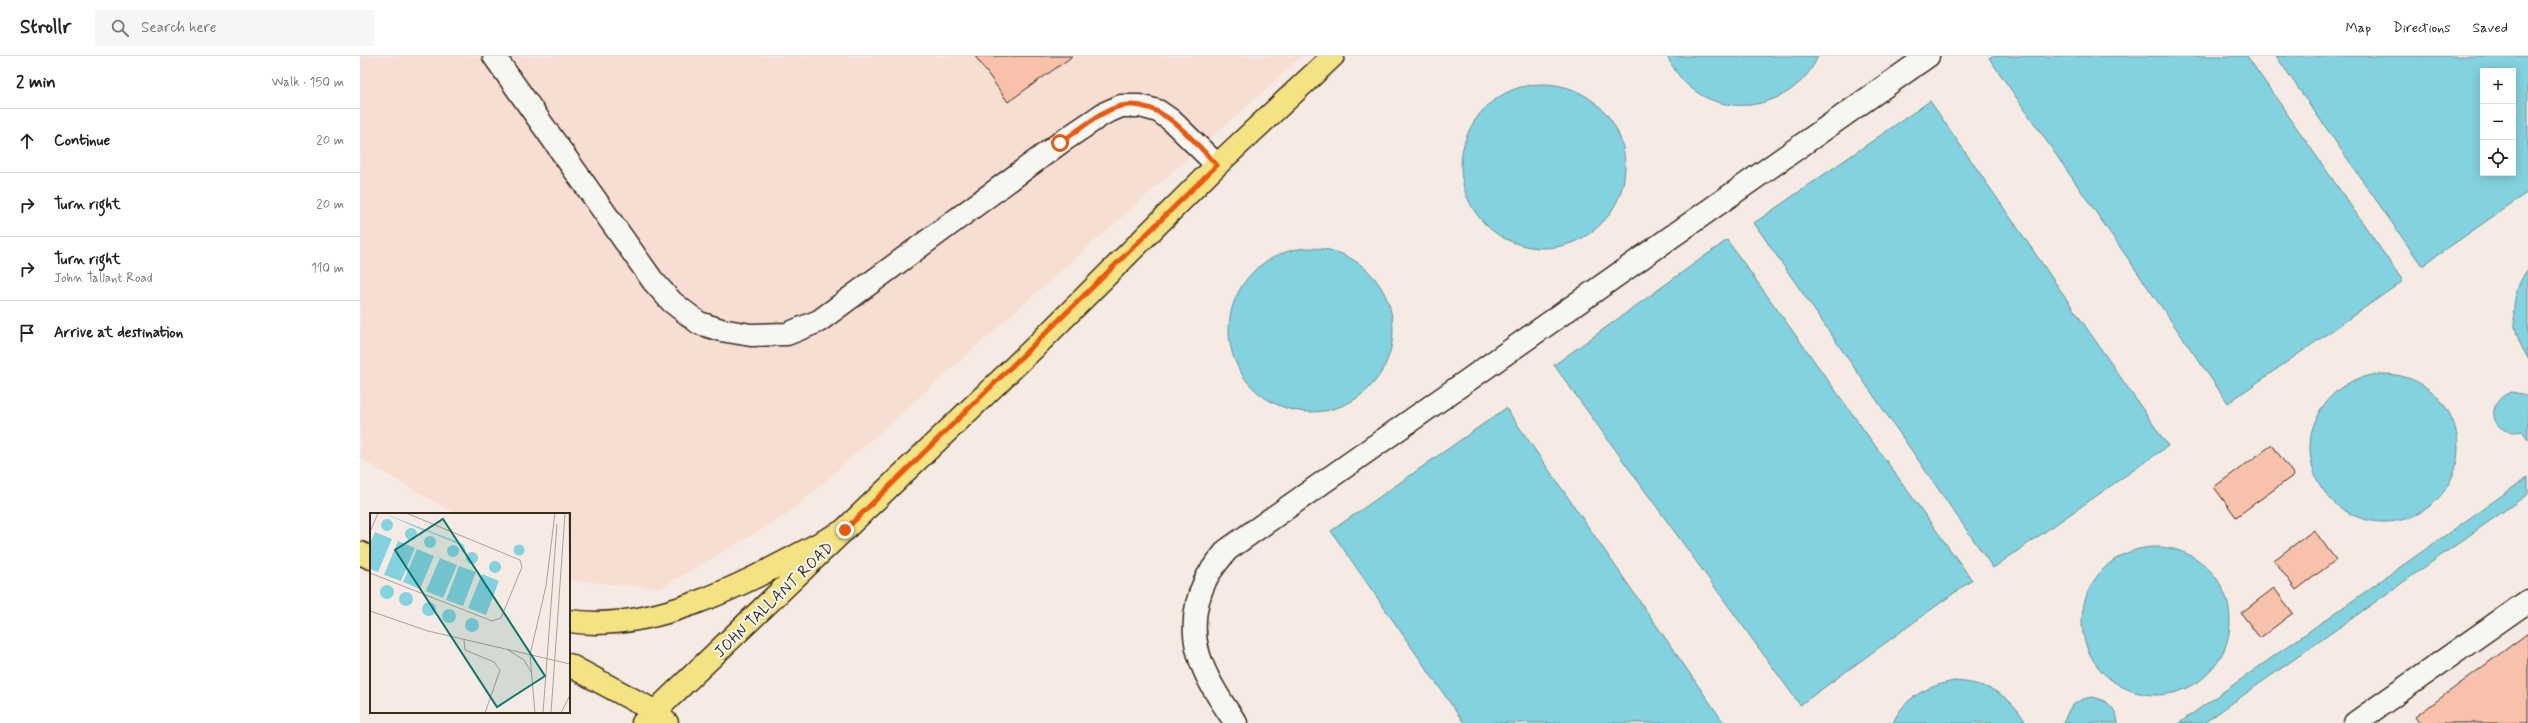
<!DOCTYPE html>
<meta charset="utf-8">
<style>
body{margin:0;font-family:Mynerve,sans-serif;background:#f6f6f6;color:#222}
.controls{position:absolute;right:12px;top:12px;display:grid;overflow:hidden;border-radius:0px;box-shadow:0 2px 10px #0003}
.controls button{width:36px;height:36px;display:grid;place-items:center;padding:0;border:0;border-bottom:1px solid #e0e0e0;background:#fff;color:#222;font:20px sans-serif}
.stop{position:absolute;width:12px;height:12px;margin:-9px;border:3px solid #ea580c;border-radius:50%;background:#fff}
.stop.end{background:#ea580c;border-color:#fff;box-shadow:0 1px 4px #0008}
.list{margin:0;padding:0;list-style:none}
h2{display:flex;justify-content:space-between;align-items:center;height:52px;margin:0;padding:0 16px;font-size:17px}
h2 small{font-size:13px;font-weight:400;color:#767676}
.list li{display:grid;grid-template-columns:26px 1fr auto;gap:12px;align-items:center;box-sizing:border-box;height:64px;padding:0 16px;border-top:1px solid #e0e0e0}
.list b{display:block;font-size:15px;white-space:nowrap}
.list p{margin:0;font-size:13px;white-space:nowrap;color:#767676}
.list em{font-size:13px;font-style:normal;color:#767676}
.icon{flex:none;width:22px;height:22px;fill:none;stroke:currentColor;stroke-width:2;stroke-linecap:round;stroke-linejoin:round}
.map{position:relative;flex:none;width:2168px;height:667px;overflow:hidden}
header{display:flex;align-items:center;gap:24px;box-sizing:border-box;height:56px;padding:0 20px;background:#fff;border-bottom:1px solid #e0e0e0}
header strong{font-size:19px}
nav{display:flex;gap:22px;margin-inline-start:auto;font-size:14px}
.search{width:280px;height:36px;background:#f6f6f6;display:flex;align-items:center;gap:10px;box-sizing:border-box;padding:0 14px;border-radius:0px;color:#767676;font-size:15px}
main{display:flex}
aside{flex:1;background:#fff}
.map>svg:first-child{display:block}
</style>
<header>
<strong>Strollr</strong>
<div class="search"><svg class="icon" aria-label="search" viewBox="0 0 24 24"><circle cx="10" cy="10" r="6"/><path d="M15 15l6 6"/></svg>Search here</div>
<nav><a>Map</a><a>Directions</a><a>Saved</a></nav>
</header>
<main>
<aside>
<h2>2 min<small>Walk · 150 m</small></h2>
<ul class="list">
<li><svg class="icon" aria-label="ahead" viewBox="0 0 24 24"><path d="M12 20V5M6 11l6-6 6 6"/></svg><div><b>Continue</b></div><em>20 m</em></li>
<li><svg class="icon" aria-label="right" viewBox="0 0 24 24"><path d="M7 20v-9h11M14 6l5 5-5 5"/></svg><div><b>Turn right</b></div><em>20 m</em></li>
<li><svg class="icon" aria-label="right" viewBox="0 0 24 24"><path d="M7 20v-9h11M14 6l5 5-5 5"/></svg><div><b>Turn right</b><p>John Tallant Road</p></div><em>110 m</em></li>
<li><svg class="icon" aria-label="arrive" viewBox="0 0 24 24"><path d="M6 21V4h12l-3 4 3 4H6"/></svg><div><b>Arrive at destination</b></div></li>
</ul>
</aside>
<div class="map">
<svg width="2168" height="667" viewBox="0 0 2168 667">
<rect width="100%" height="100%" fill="#f6ebe4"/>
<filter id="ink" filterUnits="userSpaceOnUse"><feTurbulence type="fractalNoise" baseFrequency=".025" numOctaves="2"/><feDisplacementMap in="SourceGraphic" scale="8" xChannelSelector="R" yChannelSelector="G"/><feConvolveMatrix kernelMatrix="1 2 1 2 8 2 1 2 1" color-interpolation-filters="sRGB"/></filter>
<g filter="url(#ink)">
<path fill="#f7ded3" d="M0 0H943L427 459 301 532 214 525 209 522V458H96L0 403Z"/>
<path fill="#83d2df" stroke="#668f92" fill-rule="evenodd" d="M1307 0H1458C1438 49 1371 65 1331 32 1320 23 1313 12 1307 0Z
M1632 0H1887L2043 225 1868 347 1629 2Z
M1916 0H2168V136L2062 210ZM2123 15H2153V117H2123Z
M1101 110a82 82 0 1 1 164 0a82 82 0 1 1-164 0Z
M1570 45 1808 390 1633 512 1394 167Z
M1367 184 1612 524 1440 649 1194 309Z
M869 274a82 82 0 1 1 164 0a82 82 0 1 1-164 0Z
M2168 213V302C2150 275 2148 239 2168 213Z
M1950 392a74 74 0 1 1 148 0a74 74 0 1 1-148 0Z
M2151 336 2162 338 2168 342V383L2162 375C2132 382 2122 347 2151 336Z
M1146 352 1364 667H1104L971 475Z
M2168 421V438L1844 667H1819Z
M1722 565a74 74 0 1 1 148 0a74 74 0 1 1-148 0Z
M1594 625C1627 627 1650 638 1666 667H1533C1544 641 1568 630 1594 625Z
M1733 641C1746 644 1757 652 1758 667H1704C1708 650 1716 643 1733 641Z"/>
<path fill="#f8c1ab" stroke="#3b2a1e" d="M615 0H713L648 46Z
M1912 389 1934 419 1876 461 1854 431Z
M1954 474 1976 504 1936 534 1914 504Z
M1914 532 1933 557 1900 582 1881 557Z
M2168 577V667H2059L2055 661Z"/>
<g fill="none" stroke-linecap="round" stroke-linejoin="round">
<defs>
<path id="minor" d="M134 0 293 225 312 246 339 267 361 274 391 279 427 278 459 265 700 87 743 58 761 50H780L798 55 811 64 857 109
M876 667C844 622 819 579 846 523 851 513 860 503 867 494L1568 0
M1995 667 2168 545"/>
<path id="major" d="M283 667 675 291 857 109 973 0"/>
<path id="highway" d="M0 497 11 502
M209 565C303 579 404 516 485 474
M209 609 296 656 307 667"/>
</defs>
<use href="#minor" stroke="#3b2a1e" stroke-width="25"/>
<use href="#major" stroke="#3b2a1e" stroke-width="25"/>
<use href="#highway" stroke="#3b2a1e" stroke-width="25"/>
<use href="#minor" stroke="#f6f6f2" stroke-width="22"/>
<use href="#major" stroke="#f4e382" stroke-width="22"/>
<use href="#highway" stroke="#f4e382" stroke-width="22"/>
</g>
</g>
<g fill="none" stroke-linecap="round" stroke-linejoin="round" filter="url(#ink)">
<path stroke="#ea580c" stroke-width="5" d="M485 474 857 109C832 84 802 42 761 50 740 55 718 75 700 87"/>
</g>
<g text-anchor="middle" stroke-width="4" stroke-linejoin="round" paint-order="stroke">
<g font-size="16" fill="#3b2a1e" stroke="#f6f6f2">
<text transform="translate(413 543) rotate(-44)" y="6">JOHN TALLANT ROAD</text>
</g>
</g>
<g transform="translate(10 457)">
<rect width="200" height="200" fill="#f6ebe4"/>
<path d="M13 0 93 31 96 38 92 39 91 32 54 17 51 23 52 17ZM11 12a6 6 0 1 1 12 0a6 6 0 1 1-12 0ZM35 21a6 6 0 1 1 12 0a6 6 0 1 1-12 0ZM5 19 22 26 8 59 0 56V30ZM54 29a6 6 0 1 1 12 0a6 6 0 1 1-12 0ZM28 28 45 35 31 68 14 62ZM77 38a6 6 0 1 1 12 0a6 6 0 1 1-12 0ZM143.5 37a5.5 5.5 0 1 1 11 0a5.5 5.5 0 1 1-11 0ZM47 36 64 43 50 76 33 69ZM96 45a6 6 0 1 1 12 0a6 6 0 1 1-12 0ZM70 45 87 52 73 85 56 78ZM119 54a6 6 0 1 1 12 0a6 6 0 1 1-12 0ZM89 53 106 59 93 93 76 87ZM112 61 129 68 116 102 98 95ZM10 79a7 7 0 1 1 14 0a7 7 0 1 1-14 0ZM29 86a7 7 0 1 1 14 0a7 7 0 1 1-14 0ZM52 96a7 7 0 1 1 14 0a7 7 0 1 1-14 0ZM72 103a7 7 0 1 1 14 0a7 7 0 1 1-14 0ZM95 112a7 7 0 1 1 14 0a7 7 0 1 1-14 0Z" fill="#83d2df"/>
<path fill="none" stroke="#ab9e95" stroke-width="1" d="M199 0 200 93M0 19 8 0M0 60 122 108 131 105 152 54 150 47 36 0M0 98 58 118 200 151M94 127 95 137 124 149 130 157 115 200M138 137 154 147 161 159M165 200 160 142 176 73 185 0M173 200 187 11M181 200 195 0M191 200 200 182"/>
<path fill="#0f766e" fill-opacity="0.15" stroke="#0f766e" stroke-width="2" d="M73 6 175 163 127 194 25 37Z"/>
<rect width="200" height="200" fill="none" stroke="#3b2a1e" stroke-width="2"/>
</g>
</svg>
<div class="controls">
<button>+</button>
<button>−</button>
<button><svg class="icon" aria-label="locate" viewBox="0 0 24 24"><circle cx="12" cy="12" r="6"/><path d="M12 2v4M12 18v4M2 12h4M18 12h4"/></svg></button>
</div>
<div class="stop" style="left:700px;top:87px"></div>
<div class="stop end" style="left:485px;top:474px"></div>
</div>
</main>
